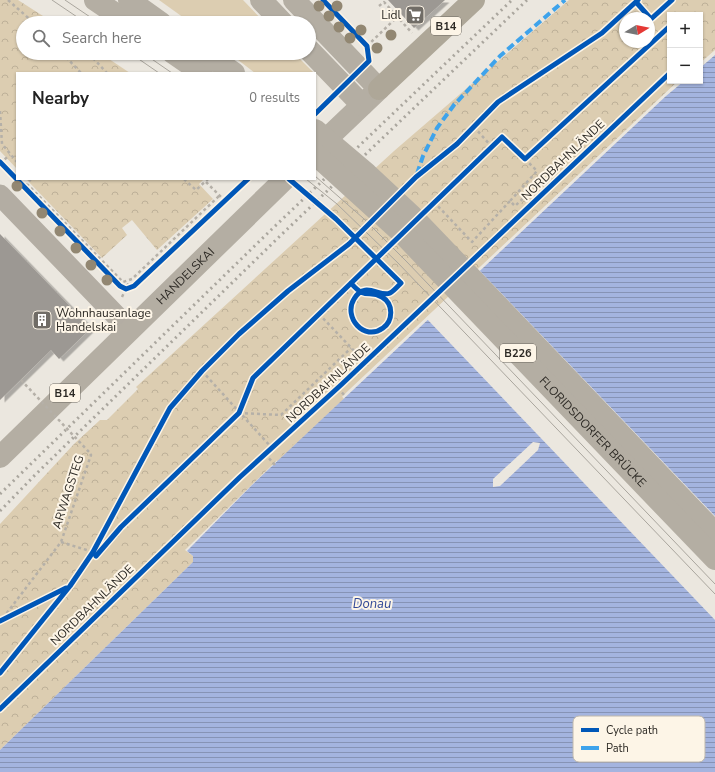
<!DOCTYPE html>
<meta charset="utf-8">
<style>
body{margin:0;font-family:"Nunito Sans",sans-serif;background:#f2f2f2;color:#222}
.controls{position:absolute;right:12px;top:12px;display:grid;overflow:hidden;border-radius:0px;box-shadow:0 1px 3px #0004}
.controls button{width:36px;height:36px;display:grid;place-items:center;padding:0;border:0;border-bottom:1px solid #e0e0e0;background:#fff;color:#222;font:20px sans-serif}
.compass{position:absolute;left:619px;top:12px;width:36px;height:36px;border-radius:50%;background:#fff;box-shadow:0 1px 3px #0004;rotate:80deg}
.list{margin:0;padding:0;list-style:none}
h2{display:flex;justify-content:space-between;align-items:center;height:52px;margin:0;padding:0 16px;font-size:17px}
h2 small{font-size:13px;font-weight:400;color:#767676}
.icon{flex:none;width:22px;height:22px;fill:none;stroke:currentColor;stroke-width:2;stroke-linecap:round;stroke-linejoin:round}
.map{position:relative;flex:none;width:715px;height:772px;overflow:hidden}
.search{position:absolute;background:#fff;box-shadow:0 1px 3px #0004;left:16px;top:16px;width:300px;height:44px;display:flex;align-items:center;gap:10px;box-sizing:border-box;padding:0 14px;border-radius:22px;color:#767676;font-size:15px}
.panel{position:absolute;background:#fff;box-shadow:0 1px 3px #0004;left:16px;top:72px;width:300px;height:108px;border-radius:0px}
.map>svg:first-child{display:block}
</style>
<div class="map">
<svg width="715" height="772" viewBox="0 0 715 772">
<defs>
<pattern id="forest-crowns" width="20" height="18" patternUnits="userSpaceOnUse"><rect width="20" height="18" fill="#dccdb1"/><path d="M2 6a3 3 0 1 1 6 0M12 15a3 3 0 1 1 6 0" fill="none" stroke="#bdb098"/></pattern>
<pattern id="water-rules" width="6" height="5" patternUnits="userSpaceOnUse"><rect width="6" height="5" fill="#a4b4df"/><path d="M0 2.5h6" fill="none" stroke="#8693b5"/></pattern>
<filter id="shadow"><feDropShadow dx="4.5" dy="2.5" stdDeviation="0" flood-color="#0004"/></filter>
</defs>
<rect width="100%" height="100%" fill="#ebe7df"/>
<path fill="#dccdb1" d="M159 0H243L265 23H191Z
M229 53H294L314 73H255Z
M340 394 344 399 278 462 274 457Z"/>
<path fill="url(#forest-crowns)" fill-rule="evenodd" d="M0 0H18L54 23H23V53H100L130 73H17V169L0 151Z
M569 0H715V50L700 63V15H670V81H678L350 389 185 550 193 556V562L0 750V524L74 444 100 420H107L138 389 136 387 394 151ZM625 18H649V42H625Z
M26 179H204L199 184 213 199 157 250 132 220 122 228 127 235 102 258Z"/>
<path fill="url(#water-rules)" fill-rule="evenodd" d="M715 55V772H0V750L193 562V556L187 551 252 485 666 96 684 81H700V68ZM533 442 540 443 538 450 500 486 493 487V479Z"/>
<path fill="#ebe7df" d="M478 269 715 516V620L426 318Z"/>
<path fill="#9c9893" filter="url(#shadow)" d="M388 0H445L414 28Z
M0 234 91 328 59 359 51 350 0 400Z"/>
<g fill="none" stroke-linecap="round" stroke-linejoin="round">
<path stroke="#b5b0a8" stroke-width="2.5" stroke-dasharray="3 3" stroke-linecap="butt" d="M8 0 34 23
M379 6 384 2 412 33
M367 46 397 17
M62 53 81 73
M94 53 92 57 107 73
M0 111 2 144 17 162
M474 127 492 147
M525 159 537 171 510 201 515 206 534 188 554 182
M0 163 10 155
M31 179 27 184 123 282 132 279 219 196
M184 179 196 190 208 179
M206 182 225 201
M434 202 472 242 510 201
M122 297 129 282
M319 314 359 356 336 378 342 384
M202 371 272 448
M338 388 346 397
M239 413 281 415 351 348
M265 454 275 465
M61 542 93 552
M3 618 61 542 91 455 89 452"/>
<path stroke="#b3ada3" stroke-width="21" d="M0 195 130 330"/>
<g stroke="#b4aea3" stroke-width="22">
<path d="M95 0 129 23"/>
<path d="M129 0 161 23"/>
<path d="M261 0 283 23"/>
<path d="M294 0 379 89 315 150"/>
<path d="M309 50 362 105"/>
<path d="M173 53 202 73"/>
<path d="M205 53 234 73"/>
<path id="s1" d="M0 457 285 179"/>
</g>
<path stroke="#aea798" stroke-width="22" d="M379 89 474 0"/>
<path stroke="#aaa69e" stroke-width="1" d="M52 0 86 23
M65 0 99 23
M130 53 159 73
M143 53 172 73
M315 176 363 218 407 262 715 584
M306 179 337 204 398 263 715 594"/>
<path stroke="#aaa69e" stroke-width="3" stroke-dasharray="2 4" stroke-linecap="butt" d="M0 494 272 229 512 0
M0 511 35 475 279 237 527 0"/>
<path stroke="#b5b0a8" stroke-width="2.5" stroke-dasharray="3 3" stroke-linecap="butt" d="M21 380 89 452"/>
<g stroke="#b4aea3" stroke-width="22">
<path d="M315 130 367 174 412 216 715 533"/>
<path id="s2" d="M315 154 401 232 715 559"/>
</g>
<path stroke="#3ea3eb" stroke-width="4" stroke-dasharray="8 4" stroke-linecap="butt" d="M417 174 423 156 437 128 454 105 500 56 565 0"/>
<defs>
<path id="cycleway" d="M636 2 651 19 672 0
M315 114 369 61 367 46 323 0
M0 162 120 286 126 289 134 286 248 179
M289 179 336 219 401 283C398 286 394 291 390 293 380 298 365 280 354 299 343 317 364 342 383 328 393 321 394 304 382 297 369 289 366 301 351 283
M96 556 121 527 239 413 253 378 502 137 525 159 670 26
M0 621 66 588
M0 673 70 586 93 552 170 408 202 371 239 334 288 291 349 244 416 177 457 144 498 102 602 33 638 0
M0 709 240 477 342 384 670 73"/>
</defs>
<use href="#cycleway" stroke="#fdf5e7" stroke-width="8"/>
<use href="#cycleway" stroke="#0057b8" stroke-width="5"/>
</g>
<g fill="#928772">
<circle cx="319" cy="6" r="5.5"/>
<circle cx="337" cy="6" r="5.5"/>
<circle cx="329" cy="16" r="5.5"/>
<circle cx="339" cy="27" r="5.5"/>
<circle cx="361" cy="30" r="5.5"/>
<circle cx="391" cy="35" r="5.5"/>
<circle cx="350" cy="38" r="5.5"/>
<circle cx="377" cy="48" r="5.5"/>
<circle cx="17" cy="186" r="5.5"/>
<circle cx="42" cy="213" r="5.5"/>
<circle cx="60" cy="231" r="5.5"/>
<circle cx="76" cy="248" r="5.5"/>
<circle cx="91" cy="265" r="5.5"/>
<circle cx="107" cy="280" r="5.5"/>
</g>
<defs>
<symbol id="supermarket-square" viewBox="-11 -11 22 22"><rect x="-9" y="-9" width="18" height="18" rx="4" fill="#706c66" stroke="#fdf5e7"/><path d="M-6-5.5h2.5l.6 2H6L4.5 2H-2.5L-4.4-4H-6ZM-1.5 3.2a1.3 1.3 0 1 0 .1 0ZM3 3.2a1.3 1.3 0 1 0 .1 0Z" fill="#fff"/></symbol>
<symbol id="building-square" viewBox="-11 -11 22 22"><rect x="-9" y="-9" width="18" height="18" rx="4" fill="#706c66" stroke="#fdf5e7"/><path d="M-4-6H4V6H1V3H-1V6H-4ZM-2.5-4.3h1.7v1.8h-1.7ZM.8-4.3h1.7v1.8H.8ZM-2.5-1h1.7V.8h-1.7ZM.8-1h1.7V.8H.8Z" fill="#fff"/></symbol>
</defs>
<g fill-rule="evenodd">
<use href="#supermarket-square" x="404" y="4" width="22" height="22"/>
<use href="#building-square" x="31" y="309" width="22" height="22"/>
</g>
<g text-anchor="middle" stroke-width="4" stroke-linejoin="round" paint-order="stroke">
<g fill="#fdf5e7" stroke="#6b675f" stroke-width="1">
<rect x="431" y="17" width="30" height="18" rx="3"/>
<rect x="500" y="344" width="36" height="18" rx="3"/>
<rect x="50" y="384" width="30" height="18" rx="3"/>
</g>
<g font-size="11" font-weight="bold" fill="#2d2a25">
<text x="446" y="30">B14</text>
<text x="518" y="357">B226</text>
<text x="65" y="397">B14</text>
</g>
<g font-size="12" fill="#2d2a25" stroke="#fdf5e7" text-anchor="end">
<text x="401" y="19">Lidl</text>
<text x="56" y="317" text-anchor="start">Wohnhausanlage<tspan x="56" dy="14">Handelskai</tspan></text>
</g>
<g font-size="12" fill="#2d2a25" stroke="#fdf5e7">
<text transform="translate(563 160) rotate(-44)" y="4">NORDBAHNLÄNDE</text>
<text dy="4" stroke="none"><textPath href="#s1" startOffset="259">HANDELSKAI</textPath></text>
<text transform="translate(328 383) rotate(-43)" y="4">NORDBAHNLÄNDE</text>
<text dy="4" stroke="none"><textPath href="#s2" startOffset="393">FLORIDSDORFER BRÜCKE</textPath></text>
<text transform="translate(68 492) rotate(-72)" y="4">ARWAGSTEG</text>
<text transform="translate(92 605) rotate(-44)" y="4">NORDBAHNLÄNDE</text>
</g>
<g font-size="13" font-style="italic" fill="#324997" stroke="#fdf5e7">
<text x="372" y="608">Donau</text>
</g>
</g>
<rect x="573" y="716" width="132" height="46" rx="6" fill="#fdf5e7" stroke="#bfb8ad" stroke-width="1"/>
<rect x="581" y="728" width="18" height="4" fill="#0057b8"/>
<rect x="581" y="746" width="18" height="4" fill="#3ea3eb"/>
<g font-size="11" fill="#2d2a25">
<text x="606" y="734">Cycle path</text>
<text x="606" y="752">Path</text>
</g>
</svg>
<div class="controls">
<button>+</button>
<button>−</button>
</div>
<svg class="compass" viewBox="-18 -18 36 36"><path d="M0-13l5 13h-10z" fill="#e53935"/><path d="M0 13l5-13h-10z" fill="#767676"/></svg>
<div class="search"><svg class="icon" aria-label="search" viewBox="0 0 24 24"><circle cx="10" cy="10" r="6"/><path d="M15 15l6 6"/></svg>Search here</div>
<section class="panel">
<h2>Nearby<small>0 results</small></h2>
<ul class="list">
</ul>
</section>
</div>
